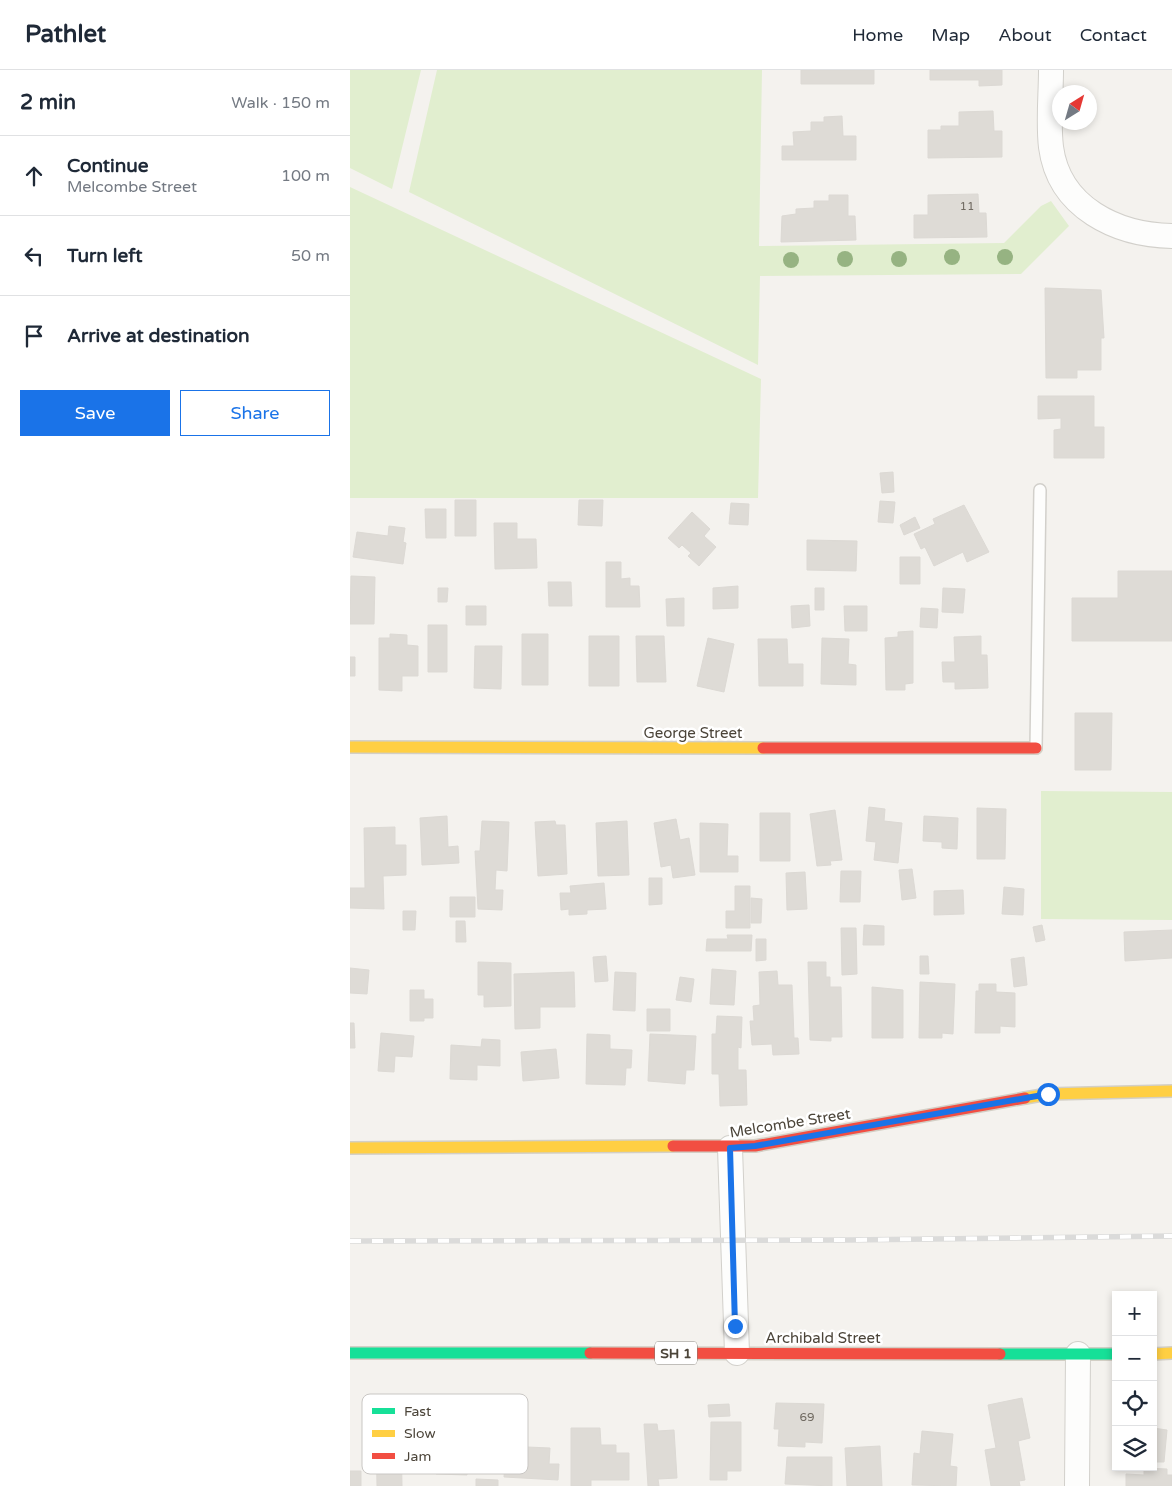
<!DOCTYPE html>
<meta charset="utf-8">
<style>
body{margin:0;font-family:"Varela Round",sans-serif;background:#f6f6f7;color:#1f2937}
.controls{position:absolute;right:15px;bottom:15px;display:grid;overflow:hidden;border-radius:0px;box-shadow:0 2px 8px #0003}
.controls button{width:45px;height:45px;display:grid;place-items:center;padding:0;border:0;border-bottom:1px solid #e0e1e3;background:#fff;color:#1f2937;font:25px sans-serif}
.compass{position:absolute;left:702px;top:15px;width:45px;height:45px;border-radius:50%;background:#fff;box-shadow:0 2px 8px #0003;rotate:37deg}
.stop{position:absolute;width:15px;height:15px;margin:-11px;border:4px solid #1a73e8;border-radius:50%;background:#fff}
.stop.end{background:#1a73e8;border-color:#fff;box-shadow:0 1px 5px #0008}
.list{margin:0;padding:0;list-style:none}
h2{display:flex;justify-content:space-between;align-items:center;height:65px;margin:0;padding:0 20px;font-size:21px}
h2 small{font-size:16px;font-weight:400;color:#747a83}
.list li{display:grid;grid-template-columns:32px 1fr auto;gap:15px;align-items:center;box-sizing:border-box;height:80px;padding:0 20px;border-top:1px solid #e0e1e3}
.list b{display:block;font-size:19px;white-space:nowrap}
.list p{margin:0;font-size:16px;white-space:nowrap;color:#747a83}
.list em{font-size:16px;font-style:normal;color:#747a83}
.actions{display:flex;gap:10px;padding:15px 20px}
.actions a{flex:1;padding:11px 0;border:1px solid #1a73e8;border-radius:0px;text-align:center;font-size:18px;color:#1a73e8}
.actions .main{background:#1a73e8;color:#fff}
.icon{flex:none;width:28px;height:28px;fill:none;stroke:currentColor;stroke-width:2;stroke-linecap:round;stroke-linejoin:round}
.map{position:relative;flex:none;width:822px;height:1416px;overflow:hidden}
header{display:flex;align-items:center;gap:30px;box-sizing:border-box;height:70px;padding:0 25px;background:#fff;border-bottom:1px solid #e0e1e3}
header strong{font-size:24px}
nav{display:flex;gap:28px;margin-inline-start:auto;font-size:18px}
main{display:flex}
aside{flex:1;background:#fff}
.map>svg:first-child{display:block}
</style>
<header>
<strong>Pathlet</strong>
<nav><a>Home</a><a>Map</a><a>About</a><a>Contact</a></nav>
</header>
<main>
<aside>
<h2>2 min<small>Walk · 150 m</small></h2>
<ul class="list">
<li><svg class="icon" aria-label="ahead" viewBox="0 0 24 24"><path d="M12 20V5M6 11l6-6 6 6"/></svg><div><b>Continue</b><p>Melcombe Street</p></div><em>100 m</em></li>
<li><svg class="icon" aria-label="left" viewBox="0 0 24 24"><path d="M17 20v-9H6M10 6l-5 5 5 5"/></svg><div><b>Turn left</b></div><em>50 m</em></li>
<li><svg class="icon" aria-label="arrive" viewBox="0 0 24 24"><path d="M6 21V4h12l-3 4 3 4H6"/></svg><div><b>Arrive at destination</b></div></li>
</ul>
<div class="actions"><a class="main">Save</a><a>Share</a></div>
</aside>
<div class="map">
<svg width="822" height="1416" viewBox="0 0 822 1416">
<rect width="100%" height="100%" fill="#f4f2ee"/>
<path fill="#e1eecf" d="M0 0H71L42 119 0 98Z
M87 0H412L409 176 654 173 691 136 701 131 719 156 671 204 410 206 408 295 59 122Z
M0 117 411 309 408 428H0Z
M691 721 822 722V850L691 849Z"/>
<path fill="#dedbd6" stroke="#dcd9d4" d="M451 0H524V14H451Z
M580 0H652V15L629 16V10H580Z
M643 41 644 61H652V87L578 88V60H591V56H609V42Z
M492 46 493 66H506V90H432V76H444L443 62 461 61V52H474V47Z
M628 124 629 143H636L637 167 564 168V145H578V125Z
M479 125H498V146H505L506 170 431 172 432 146 446 144V139L464 138V131H479Z
M695 218 751 220 754 268H751V300H727V308H696Z
M688 326H744V357H754V388H704V360L711 359V348L688 349Z
M543 402 544 422 532 423 530 403Z
M105 430H126V466H105Z
M229 430H253L252 456 228 455Z
M530 431 545 432 543 453 528 452Z
M381 433 399 434 398 455 379 454Z
M614 435 639 482 617 492 613 482 584 496 575 477 571 479 564 464 585 454 583 449Z
M75 439H96V468H76Z
M342 442 360 459 354 466 366 477 349 496 338 486 341 483 332 475 329 478 318 468Z
M565 447 570 458 554 465 550 455Z
M144 453H167V469H186L187 498 145 499Z
M39 456 55 458 53 472 56 473 53 494 3 487 7 462 38 466Z
M457 470 507 471 506 501 457 500Z
M550 487H570V514H550Z
M256 492H271V509L280 508V516H289L290 537H256Z
M768 501H822V571H722V528H768Z
M1 506 25 507 24 554H0Z
M198 512H221L222 536H199Z
M388 516V538L363 539V518Z
M88 518H98L97 532H88Z
M465 518H474V540H465Z
M593 518 615 519 613 543 592 542Z
M334 528V556H317L316 529Z
M459 535 460 556 442 558 441 536Z
M116 536H136V555H116Z
M494 536H517V561H495Z
M571 538 588 539 587 558 570 557Z
M78 555H97V602H78Z
M563 561V613L555 614V620H536L535 568 548 567V562Z
M40 564 57 565V575L68 576V606H52V621L29 620V568H40Z
M172 564H198V615H172Z
M239 566H269V616H239Z
M286 566H314L316 612H287Z
M631 566V585H637L638 618 605 619V612H593L592 592H605L604 567Z
M358 568 384 574 374 622 347 616Z
M472 568 499 569 498 594 506 595V615L471 614Z
M408 569H437L438 594H453V616H409Z
M125 576H152L151 619 124 618Z
M0 587H5V606H0Z
M725 643H762L761 700H725Z
M519 737 535 739 534 751 552 753 548 793 524 790 526 772 516 771Z
M627 738 656 739 655 789H627Z
M485 740 492 790 480 791 481 795 467 796 460 744Z
M410 743H440V791H410Z
M97 746 98 777 108 776 109 793 72 795 70 748Z
M574 746 608 748 607 779 592 778V772L573 771Z
M326 749 330 770 339 768 345 805 323 808 321 795 311 797 304 753Z
M132 751 159 752 157 801 146 800 145 820H153L152 840 128 839 125 781H130Z
M205 751 206 755H215L217 804 188 806 185 752Z
M277 751 279 805 248 806 246 753Z
M350 753 378 754 377 786H388V802H350Z
M45 757V775H56V805L33 806 34 839 0 838V818H15L14 758Z
M562 799 566 828 552 830 549 800Z
M491 801H511L510 832H490Z
M455 802 457 839 437 840 436 803Z
M299 808H312V834L299 835Z
M254 813 256 839 237 840V844L219 845V839L211 840 210 823H221L220 816Z
M385 816H400V858H376V841H385Z
M654 817 674 819 673 845 652 844Z
M613 820 614 844 584 845V821Z
M100 827H125V847H100Z
M401 828 412 829 411 853H401Z
M53 841H66L65 860H53Z
M106 851H115L116 872H106Z
M514 855 534 856V875H513Z
M692 855 695 870 686 872 683 857Z
M491 858H506L507 904 492 905Z
M822 860V888L775 891 774 862Z
M377 865H402L401 881H356L357 869H378Z
M406 869H416V890L406 891Z
M256 886 258 911 245 912 243 887Z
M570 886H578L579 904H570Z
M674 887 677 915 664 917 661 889Z
M128 892 161 893V936L134 937V925H128Z
M458 892H476V907H480V917H491L492 967H481V971L460 970Z
M0 898 19 900 17 924 0 923Z
M362 899 386 901 384 935 360 934Z
M427 901 428 915H442L444 968H448L449 984 423 985 422 974 402 975 400 951H404L403 936 410 935 409 902Z
M224 902 225 937H190V958L165 959 164 904Z
M265 902 286 903 285 941 263 940Z
M330 907 344 909 341 932 326 930Z
M570 912 605 914 603 964 592 963V968H569Z
M629 914H646V922L665 923V957L650 956V963H625L626 921H629Z
M522 917 553 920V968H522Z
M60 920H74V929H83V948H74V951H60Z
M297 939H320V961H297Z
M367 946 392 947 391 978 388 977V1000H396L397 1035 370 1036 369 1004H362V964H366Z
M0 953H4L5 978H0Z
M31 963 64 966 62 987 45 986 44 1002 28 1001Z
M237 964 260 965V979L282 980 281 998H276L275 1015 236 1014Z
M300 964 346 966 344 1000H336L335 1014 298 1011Z
M132 969 150 970V996L127 995V1010L100 1009 101 975 131 977Z
M206 979 209 1008 173 1011 171 982Z
M672 1328 680 1368 668 1371 675 1410 669 1411 670 1416H641L635 1380 646 1378 638 1335Z
M88 1333 127 1334V1362H118L117 1405 86 1404Z
M426 1333 474 1334 472 1373 455 1372V1377L428 1376 429 1359H424Z
M379 1334 380 1346 359 1347 358 1335Z
M361 1352H391V1401H377V1410H360Z
M294 1354H307L308 1361 324 1360 327 1408 308 1409 309 1416H298Z
M221 1358H250L251 1375H266V1383H279V1410H241V1416H221Z
M803 1358 817 1360 814 1392H803Z
M572 1361 603 1364 600 1396 607 1397 606 1416 562 1415 564 1383 570 1384Z
M51 1363 52 1416H27L26 1364Z
M530 1376 532 1416H497L495 1378Z
M177 1377 200 1378 199 1394H209L208 1410 154 1407 156 1379 177 1380Z
M437 1387H482V1416L435 1414Z
M794 1398 817 1399V1405H822V1416H776V1404L794 1405Z
M0 1401H11V1416H0Z
M126 1409 148 1410V1416H126Z"/>
<g fill="none" stroke-linecap="round" stroke-linejoin="round">
<defs>
<path id="lane" d="M686 678 690 420"/>
<path id="street" d="M701 0C701 25 698 52 701 77 709 138 767 165 822 166
M380 1078 387 1283
M727 1416 728 1284"/>
<path id="fast" d="M0 1283H240
M650 1284H766"/>
<path id="slow" d="M0 677 413 678
M675 1028 698 1024 822 1021
M0 1078 323 1076
M803 1284 822 1283"/>
<path id="jam" d="M413 678H686
M323 1076H405L675 1028
M240 1283 650 1284"/>
</defs>
<use href="#lane" stroke="#d2d0cb" stroke-width="14"/>
<use href="#street" stroke="#d2d0cb" stroke-width="26"/>
<use href="#fast" stroke="#d3cfc5" stroke-width="14"/>
<use href="#slow" stroke="#d3cfc5" stroke-width="14"/>
<use href="#jam" stroke="#d3cfc5" stroke-width="14"/>
<use href="#lane" stroke="#fdfdfc" stroke-width="11"/>
<use href="#street" stroke="#fdfdfc" stroke-width="24"/>
<use href="#fast" stroke="#16e098" stroke-width="11"/>
<use href="#slow" stroke="#ffcf43" stroke-width="11"/>
<use href="#jam" stroke="#f24e42" stroke-width="11"/>
<defs>
<path id="rail" d="M0 1171 498 1170 822 1166"/>
</defs>
<use href="#rail" stroke="#dbdbda" stroke-width="5.5"/>
<use href="#rail" stroke="#fff" stroke-width="4" stroke-dasharray="11" stroke-linecap="butt"/>
</g>
<g fill="#96b382">
<circle cx="602" cy="187" r="8"/>
<circle cx="655" cy="187" r="8"/>
<circle cx="495" cy="189" r="8"/>
<circle cx="549" cy="189" r="8"/>
<circle cx="441" cy="190" r="8"/>
</g>
<g fill="none" stroke-linecap="round" stroke-linejoin="round">
<path stroke="#1a73e8" stroke-width="6" d="M385 1256 380 1078 405 1076 698 1024"/>
</g>
<g text-anchor="middle" stroke-width="5" stroke-linejoin="round" paint-order="stroke">
<g font-size="12" fill="#706a61">
<text x="617" y="140">11</text>
<text x="457" y="1351">69</text>
</g>
<rect fill="#fff" stroke="#817c74" stroke-width="1" x="305" y="1271.5" width="42" height="23" rx="4"/>
<g font-size="14" font-weight="bold" fill="#4b4439">
<text x="326" y="1288">SH 1</text>
</g>
<g font-size="15" fill="#4b4439" stroke="#fff">
<text x="343" y="668">George Street</text>
<text transform="translate(440 1053) rotate(-9)" y="5">Melcombe Street</text>
<text x="473" y="1273">Archibald Street</text>
</g>
</g>
<rect x="12" y="1324" width="166" height="80" rx="8" fill="#fff" stroke="#c9c7c4" stroke-width="1"/>
<rect x="22" y="1338" width="23" height="6" fill="#16e098"/>
<rect x="22" y="1360" width="23" height="7" fill="#ffcf43"/>
<rect x="22" y="1383" width="23" height="6" fill="#f24e42"/>
<g font-size="14" fill="#4b4439">
<text x="54" y="1346">Fast</text>
<text x="54" y="1368">Slow</text>
<text x="54" y="1391">Jam</text>
</g>
</svg>
<div class="controls">
<button>+</button>
<button>−</button>
<button><svg class="icon" aria-label="locate" viewBox="0 0 24 24"><circle cx="12" cy="12" r="6"/><path d="M12 2v4M12 18v4M2 12h4M18 12h4"/></svg></button>
<button><svg class="icon" aria-label="layers" viewBox="0 0 24 24"><path d="M12 4l9 5-9 5-9-5zM3 14l9 5 9-5"/></svg></button>
</div>
<svg class="compass" viewBox="-18 -18 36 36"><path d="M0-13l5 13h-10z" fill="#e53935"/><path d="M0 13l5-13h-10z" fill="#747a83"/></svg>
<div class="stop" style="left:698px;top:1024px"></div>
<div class="stop end" style="left:385px;top:1256px"></div>
</div>
</main>
